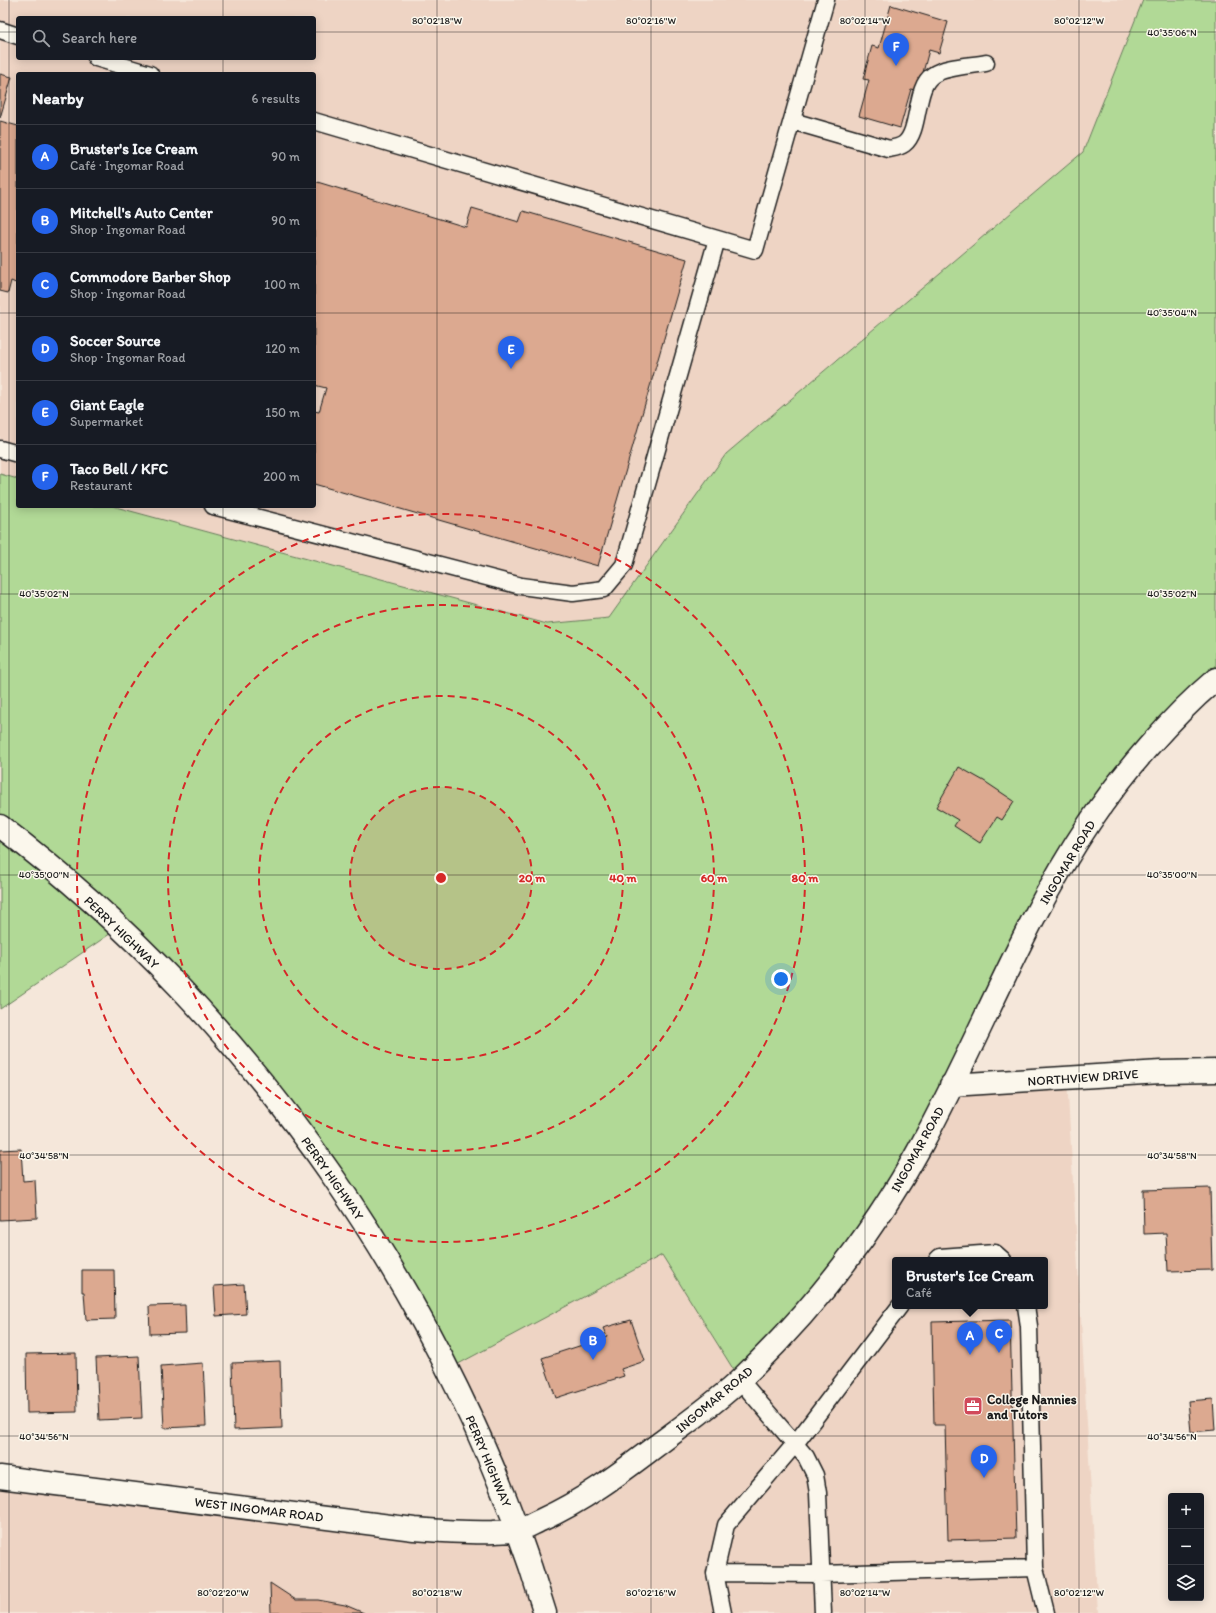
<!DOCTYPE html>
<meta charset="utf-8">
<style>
body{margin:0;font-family:Itim,sans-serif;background:#20242c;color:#f1f3f6}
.controls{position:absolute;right:12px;bottom:12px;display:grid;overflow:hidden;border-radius:4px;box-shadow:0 2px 10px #0003}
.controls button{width:36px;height:36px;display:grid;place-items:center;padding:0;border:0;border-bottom:1px solid #363941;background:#171b24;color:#f1f3f6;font:20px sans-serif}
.you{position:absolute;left:781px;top:979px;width:14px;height:14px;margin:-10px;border:3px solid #fff;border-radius:50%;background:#1a73e8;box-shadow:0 0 0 6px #1a73e833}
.badge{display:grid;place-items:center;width:26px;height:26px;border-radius:50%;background:#2563eb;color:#fff;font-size:13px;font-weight:700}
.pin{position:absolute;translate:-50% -33px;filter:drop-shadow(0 1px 2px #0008)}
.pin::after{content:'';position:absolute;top:21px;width:14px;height:12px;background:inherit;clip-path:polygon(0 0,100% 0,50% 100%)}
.popup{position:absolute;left:892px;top:1257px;width:156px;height:52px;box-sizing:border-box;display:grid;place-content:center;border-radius:4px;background:#171b24;filter:drop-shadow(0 1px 3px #0005);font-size:13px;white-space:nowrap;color:#9ea1a6}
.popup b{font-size:15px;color:#f1f3f6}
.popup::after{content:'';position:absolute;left:50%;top:100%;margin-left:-8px;border:8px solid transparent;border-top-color:#171b24}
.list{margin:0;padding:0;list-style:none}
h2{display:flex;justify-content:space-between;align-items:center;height:52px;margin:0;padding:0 16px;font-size:17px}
h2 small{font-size:13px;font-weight:400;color:#9ea1a6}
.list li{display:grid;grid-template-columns:26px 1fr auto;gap:12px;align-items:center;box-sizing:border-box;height:64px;padding:0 16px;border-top:1px solid #363941}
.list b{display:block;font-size:15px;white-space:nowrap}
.list p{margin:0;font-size:13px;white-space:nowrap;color:#9ea1a6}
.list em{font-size:13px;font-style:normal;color:#9ea1a6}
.icon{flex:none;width:22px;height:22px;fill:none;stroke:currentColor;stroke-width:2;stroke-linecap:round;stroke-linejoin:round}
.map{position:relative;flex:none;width:1216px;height:1613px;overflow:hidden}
.search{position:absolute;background:#171b24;box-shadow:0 2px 10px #0003;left:16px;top:16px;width:300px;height:44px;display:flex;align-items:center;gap:10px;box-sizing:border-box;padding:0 14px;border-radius:4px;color:#9ea1a6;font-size:15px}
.panel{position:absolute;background:#171b24;box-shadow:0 2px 10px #0003;left:16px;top:72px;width:300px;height:436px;border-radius:4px}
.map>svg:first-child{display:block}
</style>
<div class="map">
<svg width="1216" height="1613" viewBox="0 0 1216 1613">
<rect width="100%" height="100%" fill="#f5e7da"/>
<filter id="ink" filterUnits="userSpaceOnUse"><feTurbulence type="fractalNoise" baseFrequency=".025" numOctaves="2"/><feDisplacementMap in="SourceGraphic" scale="8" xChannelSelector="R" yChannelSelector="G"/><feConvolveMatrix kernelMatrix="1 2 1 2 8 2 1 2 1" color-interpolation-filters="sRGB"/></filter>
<g filter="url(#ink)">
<path fill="#eed4c4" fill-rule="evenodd" d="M0 0H1143L1083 152 726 454 609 618 547 624 112 506H314V74H18V479L0 474ZM18 18H314V58H18Z
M1067 1078 1098 1613H0V1477L518 1531 447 1370 662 1255 740 1379 951 1085ZM895 1260H1045V1306H895Z"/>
<path fill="#b1d996" stroke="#667a59" d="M1143 0H1216V679L1090 822 892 1196 740 1380 662 1255 447 1370 357 1212 120 927 0 1009V474L18 479V506H112L547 624 609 618 726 454 1083 152Z"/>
<path fill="#dca990" stroke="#1c1c1c" d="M891 5 948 22 939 53 929 50 918 91 911 89 900 128 859 116 869 80 863 79 872 46 879 48Z
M0 74 12 77 0 118Z
M0 121 18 126V284L11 281 8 293 0 291Z
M314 181 466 227 472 208 519 222 523 211 687 259 598 566 314 484V411L319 412 326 388 314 385Z
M959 767 984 781 1014 801 1002 820 997 817 980 843 954 826 958 820 936 807Z
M21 1149 23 1181 35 1180 37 1218 0 1220V1150Z
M1210 1188 1212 1270 1168 1271 1166 1233 1144 1234 1143 1190Z
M82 1270H114L115 1319 86 1320 84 1292H82Z
M244 1284 246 1314 216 1316 214 1286Z
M185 1305 186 1333 150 1334 149 1306Z
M631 1320 645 1361 621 1369 624 1376 556 1398 542 1358 607 1337 603 1328Z
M1010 1320 1016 1538 948 1540 945 1425H934L932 1322Z
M76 1353 77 1412 27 1413 26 1354Z
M139 1356 142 1418 99 1420 96 1358Z
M280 1361 282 1428 234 1430 232 1363Z
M203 1363 206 1426 164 1428 161 1366Z
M1213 1399 1215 1430 1191 1432 1188 1401Z
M270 1583 296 1600H318L345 1605 364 1613H271Z"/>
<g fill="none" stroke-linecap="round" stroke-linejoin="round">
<defs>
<path id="lane" d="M0 30 18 36
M96 58 150 74
M314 121 755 250 826 0
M792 121 889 149C894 148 900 147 904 144 921 131 914 87 933 75 946 66 971 66 986 63
M0 449 18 454
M213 506 521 586 573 593 604 589 624 565 717 239
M937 1260 940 1257 995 1253 1003 1260
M1026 1306 1029 1326 1035 1568 1046 1613
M740 1380 806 1457 815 1475 818 1493 823 1613
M715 1573 821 1574 1035 1568
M723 1613 715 1573 726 1525 795 1444 900 1306"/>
<path id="street" d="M951 1085 1161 1072 1216 1071"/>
<path id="primary" d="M0 826C253 1017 455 1310 545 1613
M0 1477 414 1529C441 1531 468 1533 494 1532 502 1531 511 1532 519 1530 526 1528 534 1523 541 1520 584 1501 623 1471 660 1443 688 1422 717 1402 742 1378 813 1310 875 1231 922 1144 980 1038 1022 923 1090 822 1123 773 1171 717 1216 679"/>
</defs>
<use href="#lane" stroke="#1c1c1c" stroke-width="19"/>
<use href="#street" stroke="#1c1c1c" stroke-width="25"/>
<use href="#primary" stroke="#1c1c1c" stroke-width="25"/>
<use href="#lane" stroke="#fbf7ec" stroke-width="16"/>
<use href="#street" stroke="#fbf7ec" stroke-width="22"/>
<use href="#primary" stroke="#fbf7ec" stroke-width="22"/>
</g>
</g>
<path fill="none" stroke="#1c1c1c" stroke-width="1" stroke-opacity="0.45" d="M9 0V1613M223 0V18M437 0V1613M651 0V1613M865 0V1613M1079 0V1613M0 32H18M314 32H1216M223 58V74M0 313H18M314 313H1216M223 506V1613M0 594H1216M0 875H1216M0 1155H1216M0 1436H1216"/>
<circle cx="441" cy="878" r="91" fill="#d62828" fill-opacity=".12"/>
<g fill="none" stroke="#d62828" stroke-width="2" stroke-dasharray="7 5">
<circle cx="441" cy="878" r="91"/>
<circle cx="441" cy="878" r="182"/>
<circle cx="441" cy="878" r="273"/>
<circle cx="441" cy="878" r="364"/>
</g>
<defs>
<symbol id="office-square" viewBox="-11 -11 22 22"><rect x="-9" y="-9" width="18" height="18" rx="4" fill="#d1495b" stroke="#fbf7ec"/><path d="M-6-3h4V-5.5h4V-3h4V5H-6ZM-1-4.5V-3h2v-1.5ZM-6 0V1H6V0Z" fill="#fff"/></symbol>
</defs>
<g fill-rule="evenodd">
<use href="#office-square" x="962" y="1395" width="22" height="22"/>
</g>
<g text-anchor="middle" stroke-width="3" stroke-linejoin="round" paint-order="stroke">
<g font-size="13" fill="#1c1c1c" stroke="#fbf7ec">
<text transform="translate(1067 862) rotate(-59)" y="5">INGOMAR ROAD</text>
<text transform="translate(122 932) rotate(44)" y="5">PERRY HIGHWAY</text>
<text transform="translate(1083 1077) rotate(-4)" y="5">NORTHVIEW DRIVE</text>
<text transform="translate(917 1149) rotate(-61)" y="5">INGOMAR ROAD</text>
<text transform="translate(333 1178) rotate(55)" y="5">PERRY HIGHWAY</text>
<text transform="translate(714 1399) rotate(-40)" y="5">INGOMAR ROAD</text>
<text transform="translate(489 1461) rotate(67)" y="5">PERRY HIGHWAY</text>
<text transform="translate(259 1509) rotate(7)" y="5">WEST INGOMAR ROAD</text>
</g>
<g font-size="13" font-weight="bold" fill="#1c1c1c" stroke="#fbf7ec" text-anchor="start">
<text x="987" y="1404">College Nannies<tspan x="987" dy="15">and Tutors</tspan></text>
</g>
</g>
<g font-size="10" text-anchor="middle" fill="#1c1c1c" stroke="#fbf7ec" stroke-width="3" stroke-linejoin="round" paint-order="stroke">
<text x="437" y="24">80°02'18"W</text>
<text x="651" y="24">80°02'16"W</text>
<text x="865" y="24">80°02'14"W</text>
<text x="1079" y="24">80°02'12"W</text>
<text x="1172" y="36">40°35'06"N</text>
<text x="1172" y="316">40°35'04"N</text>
<text x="44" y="597">40°35'02"N</text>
<text x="1172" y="597">40°35'02"N</text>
<text x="44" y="878">40°35'00"N</text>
<text x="1172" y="878">40°35'00"N</text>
<text x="44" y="1159">40°34'58"N</text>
<text x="1172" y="1159">40°34'58"N</text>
<text x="44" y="1440">40°34'56"N</text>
<text x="1172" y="1440">40°34'56"N</text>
<text x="223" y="1596">80°02'20"W</text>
<text x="437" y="1596">80°02'18"W</text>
<text x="651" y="1596">80°02'16"W</text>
<text x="865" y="1596">80°02'14"W</text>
<text x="1079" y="1596">80°02'12"W</text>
</g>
<circle cx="441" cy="878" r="6" fill="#d62828" stroke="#fbf7ec" stroke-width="2"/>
<g font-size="12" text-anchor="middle" font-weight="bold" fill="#d62828" stroke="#fbf7ec" stroke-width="3" stroke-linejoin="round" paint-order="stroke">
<text x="532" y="882">20 m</text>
<text x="623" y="882">40 m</text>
<text x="714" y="882">60 m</text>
<text x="805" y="882">80 m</text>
</g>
</svg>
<div class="controls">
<button>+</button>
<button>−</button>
<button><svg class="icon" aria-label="layers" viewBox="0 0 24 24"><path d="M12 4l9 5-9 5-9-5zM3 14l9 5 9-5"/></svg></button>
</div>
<div class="you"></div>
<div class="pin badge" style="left:970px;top:1355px">A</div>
<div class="popup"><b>Bruster's Ice Cream</b>Café</div>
<div class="pin badge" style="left:593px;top:1360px">B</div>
<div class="pin badge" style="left:999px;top:1353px">C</div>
<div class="pin badge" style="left:984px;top:1478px">D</div>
<div class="pin badge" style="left:511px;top:369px">E</div>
<div class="pin badge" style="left:896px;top:66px">F</div>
<div class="search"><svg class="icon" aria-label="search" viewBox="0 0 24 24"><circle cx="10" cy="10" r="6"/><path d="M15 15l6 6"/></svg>Search here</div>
<section class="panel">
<h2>Nearby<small>6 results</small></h2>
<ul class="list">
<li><span class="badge">A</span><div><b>Bruster's Ice Cream</b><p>Café · Ingomar Road</p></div><em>90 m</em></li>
<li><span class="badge">B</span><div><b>Mitchell's Auto Center</b><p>Shop · Ingomar Road</p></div><em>90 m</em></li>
<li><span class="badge">C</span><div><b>Commodore Barber Shop</b><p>Shop · Ingomar Road</p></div><em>100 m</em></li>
<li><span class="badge">D</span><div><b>Soccer Source</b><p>Shop · Ingomar Road</p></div><em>120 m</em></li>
<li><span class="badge">E</span><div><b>Giant Eagle</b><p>Supermarket</p></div><em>150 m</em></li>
<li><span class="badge">F</span><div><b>Taco Bell / KFC</b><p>Restaurant</p></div><em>200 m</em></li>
</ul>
</section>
</div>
